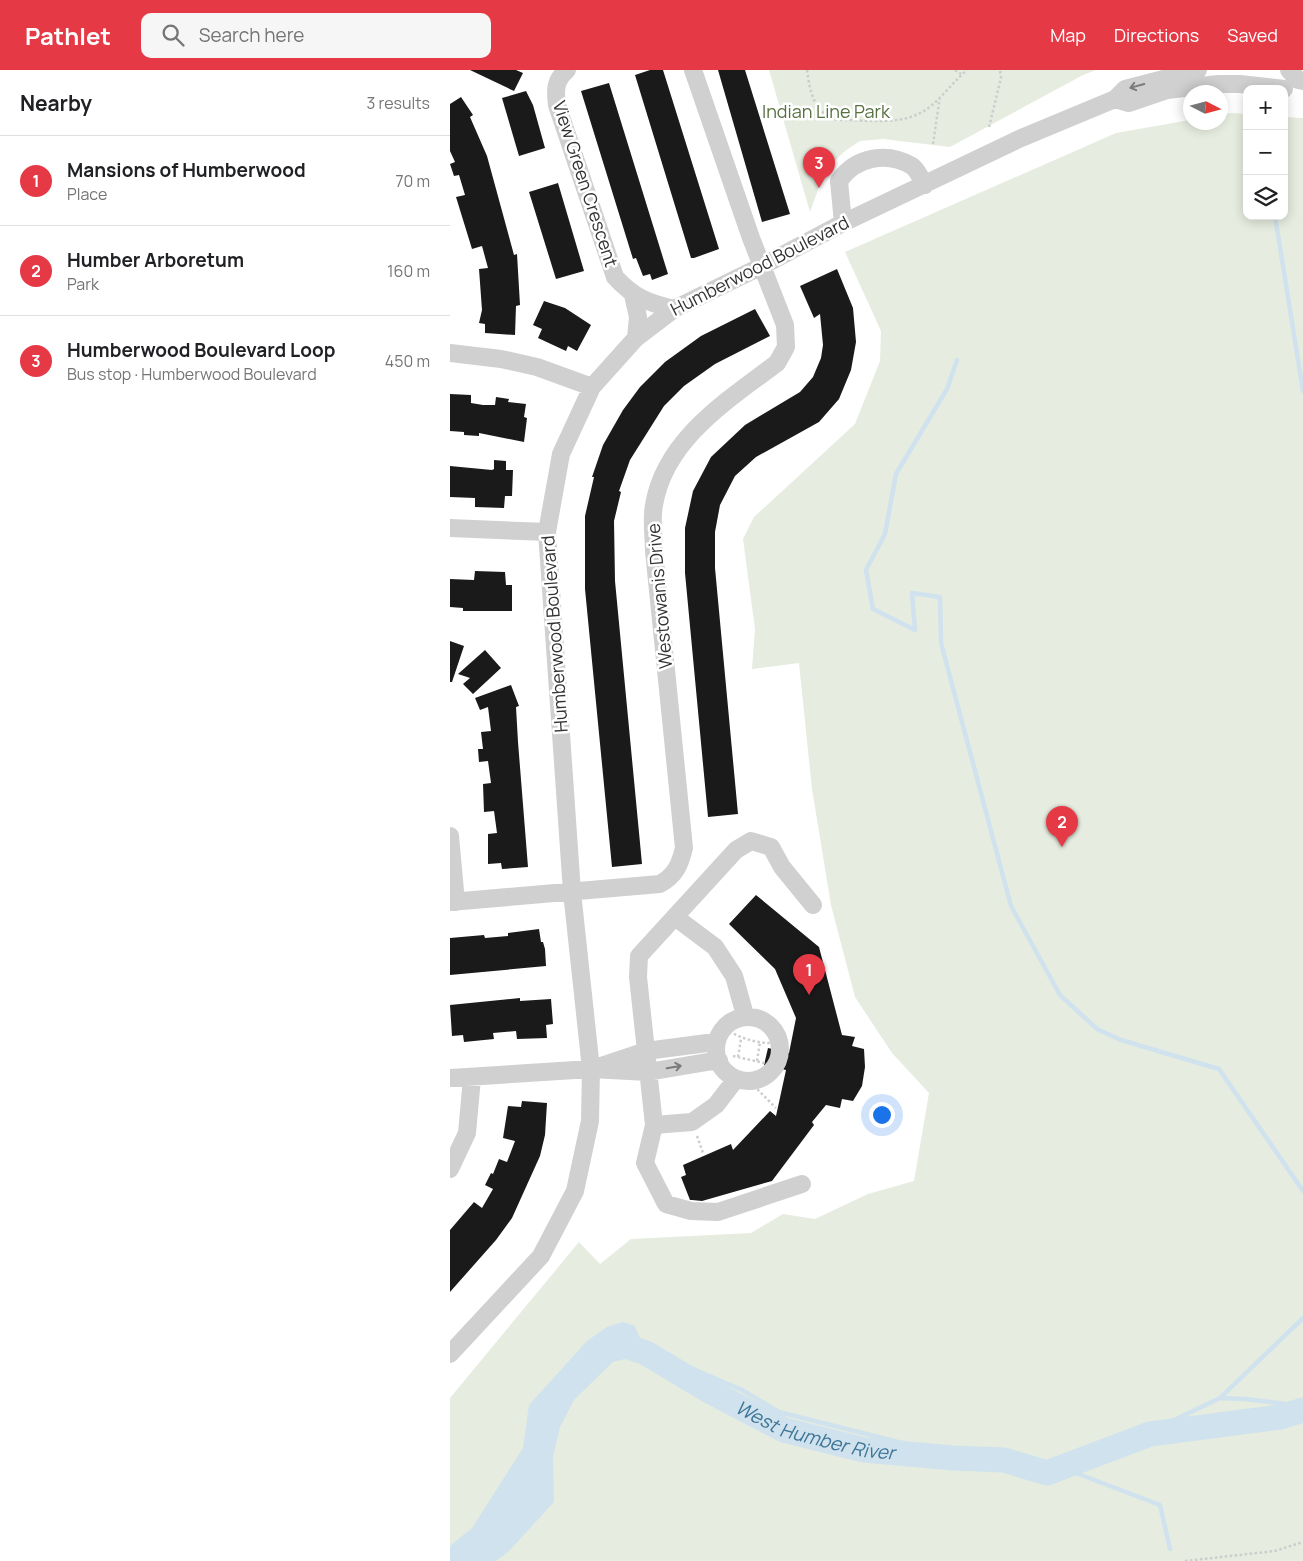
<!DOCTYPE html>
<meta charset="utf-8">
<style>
body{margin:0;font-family:Manrope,sans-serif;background:#f6f6f6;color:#202124}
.controls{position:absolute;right:15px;top:15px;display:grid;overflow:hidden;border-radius:10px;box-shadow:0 2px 12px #0003}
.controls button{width:45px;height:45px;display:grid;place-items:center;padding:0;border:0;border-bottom:1px solid #e0e0e0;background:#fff;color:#202124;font:25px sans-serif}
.compass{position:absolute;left:733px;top:15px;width:45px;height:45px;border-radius:50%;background:#fff;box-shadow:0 2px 12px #0003;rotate:96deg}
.you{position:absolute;left:431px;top:1044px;width:18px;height:18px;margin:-12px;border:4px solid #fff;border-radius:50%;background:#1a73e8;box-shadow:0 0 0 8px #1a73e833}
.badge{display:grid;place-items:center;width:32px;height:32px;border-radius:50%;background:#e63946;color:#fff;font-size:16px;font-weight:700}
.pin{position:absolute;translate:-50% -41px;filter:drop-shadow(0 1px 2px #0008)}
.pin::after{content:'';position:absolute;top:26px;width:18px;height:15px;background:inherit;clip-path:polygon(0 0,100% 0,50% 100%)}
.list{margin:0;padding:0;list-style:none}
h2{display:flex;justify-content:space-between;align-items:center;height:65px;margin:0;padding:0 20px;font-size:21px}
h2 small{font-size:16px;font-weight:400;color:#757577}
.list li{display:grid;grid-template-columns:32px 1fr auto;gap:15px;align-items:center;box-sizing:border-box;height:90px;padding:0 20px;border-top:1px solid #e0e0e0}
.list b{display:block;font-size:19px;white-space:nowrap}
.list p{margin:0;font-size:16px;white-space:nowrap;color:#757577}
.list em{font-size:16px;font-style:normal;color:#757577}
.icon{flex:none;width:28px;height:28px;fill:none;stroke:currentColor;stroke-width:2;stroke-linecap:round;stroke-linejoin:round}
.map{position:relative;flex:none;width:853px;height:1491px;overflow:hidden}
header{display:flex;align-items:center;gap:30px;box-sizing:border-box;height:70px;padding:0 25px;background:#e63946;color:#fff}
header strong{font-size:24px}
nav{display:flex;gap:28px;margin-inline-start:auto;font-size:18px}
.search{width:350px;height:45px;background:#f6f6f6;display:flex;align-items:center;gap:12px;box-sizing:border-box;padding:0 18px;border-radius:10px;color:#757577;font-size:19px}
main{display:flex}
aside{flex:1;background:#fff}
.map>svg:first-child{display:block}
</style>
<header>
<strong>Pathlet</strong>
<div class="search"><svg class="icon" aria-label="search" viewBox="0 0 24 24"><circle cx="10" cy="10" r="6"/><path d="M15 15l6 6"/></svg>Search here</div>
<nav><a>Map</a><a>Directions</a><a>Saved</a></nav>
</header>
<main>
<aside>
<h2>Nearby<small>3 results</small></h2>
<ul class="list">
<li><span class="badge">1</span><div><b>Mansions of Humberwood</b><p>Place</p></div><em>70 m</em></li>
<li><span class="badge">2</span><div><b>Humber Arboretum</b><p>Park</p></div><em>160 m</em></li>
<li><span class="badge">3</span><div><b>Humberwood Boulevard Loop</b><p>Bus stop · Humberwood Boulevard</p></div><em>450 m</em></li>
</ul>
</aside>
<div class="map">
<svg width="853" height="1491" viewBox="0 0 853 1491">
<rect width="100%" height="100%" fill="#fff"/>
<path fill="#e6ecdf" d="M319 0H646L633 5 500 77 433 69 410 71 395 81 375 100 360 142Z
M781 43 797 44V146H834V47L853 48V1491H0V1328L129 1172 150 1194 181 1169 301 1163 333 1144 365 1149 418 1124 464 1111 479 1023 442 983 405 927 381 835 362 719 349 593 302 599 305 559 293 469 304 447 405 354 430 291 431 261 395 182 666 63 740 50 741 52H771V45Z"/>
<path fill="#cfe2ee" d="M173 1252 185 1256 194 1278 170 1285 124 1330 110 1357 103 1387 104 1432 58 1482 46 1491H0V1476L22 1458 73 1378 79 1335 137 1271 157 1257Z"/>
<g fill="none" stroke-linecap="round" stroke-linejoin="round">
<path stroke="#cfe2ee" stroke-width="4.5" d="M825 146 853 321
M507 290 497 319 446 404 435 464 416 500 423 539 465 560 462 523 490 527 491 573 561 836 610 925 647 959 671 970 769 999 853 1121
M194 1278 292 1320 329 1342 468 1377 605 1395 710 1435 720 1479
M770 1328 795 1329 853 1336
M606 1395 630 1391 657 1375 693 1365 770 1328 853 1248"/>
<path stroke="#cfe2ee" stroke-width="25" id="s1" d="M154 1281 175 1276 196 1283 261 1322 334 1360 414 1380 503 1388 554 1390 597 1403 700 1364 830 1347 853 1340"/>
</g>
<path fill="#1a1a1a" d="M20 0H66L73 3 64 21Z
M200 0H213L269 179 244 188H241L185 5Z
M268 0H295L340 144 312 152Z
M159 13 218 204 202 210 200 204 193 206 186 188 183 189 131 21Z
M76 21 83 35 95 78 69 86 52 28Z
M11 27 23 45 20 47 37 86 64 185 67 184 70 235 66 236 65 265 35 263V254L29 253 32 240 29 199 38 198 32 176 22 179 6 127 15 125 9 105 4 106 0 94 5 92 0 81V34Z
M108 113 134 201 106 209 79 122Z
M387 199 403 238 406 272 401 300 389 329 369 352 306 387 285 406 270 435 265 462V498L288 744 258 747 235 503V458L243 421 261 387 295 355 350 322 363 307 371 288 373 275 370 244 364 248 350 216Z
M94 231 115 238 141 255 127 281 118 276 116 281 88 268 92 259 83 255Z
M305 239 320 266 265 294 234 316 214 336 180 390 169 421 171 422 164 451 165 511 192 794 162 797 135 519V446L144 407H142L153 375 173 340 190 317 215 292 251 266Z
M0 324 21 325V333L33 335H45L46 327 59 329 58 332 76 334 74 347 77 348 74 372 29 363V366L14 365V362L0 361Z
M44 390 56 391V400H63L62 426H55L54 438 25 437V428L0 427V396L42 400 44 399Z
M25 501 55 502 56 515H62V541H13V538L0 537V509L24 510Z
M0 571 14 576 2 612H0Z
M35 580 51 598 23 624 13 614 20 608 8 604Z
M61 615 69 636 66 637 68 672 78 797 52 799 51 793 38 794V764L47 763 44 741 34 742 33 714 41 713 38 691 29 692 28 679H33L31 662 41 661 38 637 30 640 25 628Z
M306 825 369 877 392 965 405 967 402 976 414 979 415 997 412 1016 403 1031 392 1029 390 1038 376 1035 362 1052 364 1055 322 1111 252 1131 242 1130H240L231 1107 236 1105 233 1095 281 1074 283 1080 320 1041 326 1046 336 1000 314 995 318 978 339 983 346 948 325 899 279 854Z
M89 859 91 872H93L95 879 96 896 0 905V868L34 865 35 868 58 866V863Z
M70 928V931L101 929 103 954 96 955 97 968 67 969 66 961 43 963 44 969 14 972 13 965 2 966 0 935Z
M72 1031 97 1033 95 1065 90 1086 62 1148 46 1170 0 1222V1160L24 1132 32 1138 43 1119 35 1115 41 1103 43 1104 49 1089 57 1092 65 1071 53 1068 58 1036 71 1037Z"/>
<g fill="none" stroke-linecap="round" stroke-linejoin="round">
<path stroke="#cdcdcd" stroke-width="2.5" stroke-dasharray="2.5 2.5" stroke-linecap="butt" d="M357 0C360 22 364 44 388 50 419 50 456 57 481 36 494 25 504 11 517 0
M505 0 511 4
M539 57 551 8 550 0
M483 74 490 26
M275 959C292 969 308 974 328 973
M283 986 314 993 321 999
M288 987 291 969
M307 991 310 972
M305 1010 306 1018 326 1038
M247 1066 253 1083
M735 1491 825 1481 853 1472"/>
<path stroke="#d0d0d0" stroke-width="18" d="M117 0C105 10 105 20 107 35L165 207C183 227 198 233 224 239
M839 0 848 10 853 11
M665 29 679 33 717 20 768 14H790L834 19
M393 153 389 111C405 87 437 81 462 96 467 99 471 109 475 115
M183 225 188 247 186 268
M0 283 51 289 87 297 142 317
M0 458 97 462
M0 766 6 832
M0 832 210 814C226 805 230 794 234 778L204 481C204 466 201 450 204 435 215 369 278 330 327 293L336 277 335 255 301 168 243 0
M225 847 265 877 284 906 295 945
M266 979a32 32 0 1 1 64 0a32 32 0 1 1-64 0Z
M151 996 196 981 265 972
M0 1008 141 999 198 1002 269 990
M204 1055 242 1052 266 1035 286 1009
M0 1099 17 1063 22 1008
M352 1114 268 1142 241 1141 216 1134 195 1093 204 1055 188 907 189 886 286 780 301 771 321 777 332 797 363 835
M0 1284 91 1186 125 1121 140 1051 141 999 122 822 97 462 111 384 142 317 186 268 224 239 312 196 393 153 569 69 665 29 675 19 748 0"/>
</g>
<defs><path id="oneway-shaft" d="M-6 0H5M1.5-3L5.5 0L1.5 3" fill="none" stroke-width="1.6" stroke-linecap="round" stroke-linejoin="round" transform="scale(1.25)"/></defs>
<g stroke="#7a7a7a">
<use href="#oneway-shaft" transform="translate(687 16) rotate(165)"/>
<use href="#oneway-shaft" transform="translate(224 997) rotate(-10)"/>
</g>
<g text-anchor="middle" stroke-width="5" stroke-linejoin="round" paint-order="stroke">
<g font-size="18" fill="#56703f" stroke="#fff">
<text x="376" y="48">Indian Line Park</text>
</g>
<g font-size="18" fill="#333" stroke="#fff">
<text transform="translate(135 114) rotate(72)" y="6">View Green Crescent</text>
<text transform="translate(310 196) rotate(-27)" y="6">Humberwood Boulevard</text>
<text transform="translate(210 526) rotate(-95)" y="6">Westowanis Drive</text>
<text transform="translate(105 564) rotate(-94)" y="6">Humberwood Boulevard</text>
</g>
<g font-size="19" font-style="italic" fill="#3f7597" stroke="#fff">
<text dy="7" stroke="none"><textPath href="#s1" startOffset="232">West Humber River</textPath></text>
</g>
</g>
</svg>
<div class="controls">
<button>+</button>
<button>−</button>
<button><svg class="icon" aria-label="layers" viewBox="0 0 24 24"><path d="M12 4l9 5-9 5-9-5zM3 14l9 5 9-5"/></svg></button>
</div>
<svg class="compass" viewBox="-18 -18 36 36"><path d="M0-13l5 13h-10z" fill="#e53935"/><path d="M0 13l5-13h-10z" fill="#757577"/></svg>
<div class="you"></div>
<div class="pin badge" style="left:359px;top:925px">1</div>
<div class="pin badge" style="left:612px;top:777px">2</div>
<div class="pin badge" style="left:369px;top:118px">3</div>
</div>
</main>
